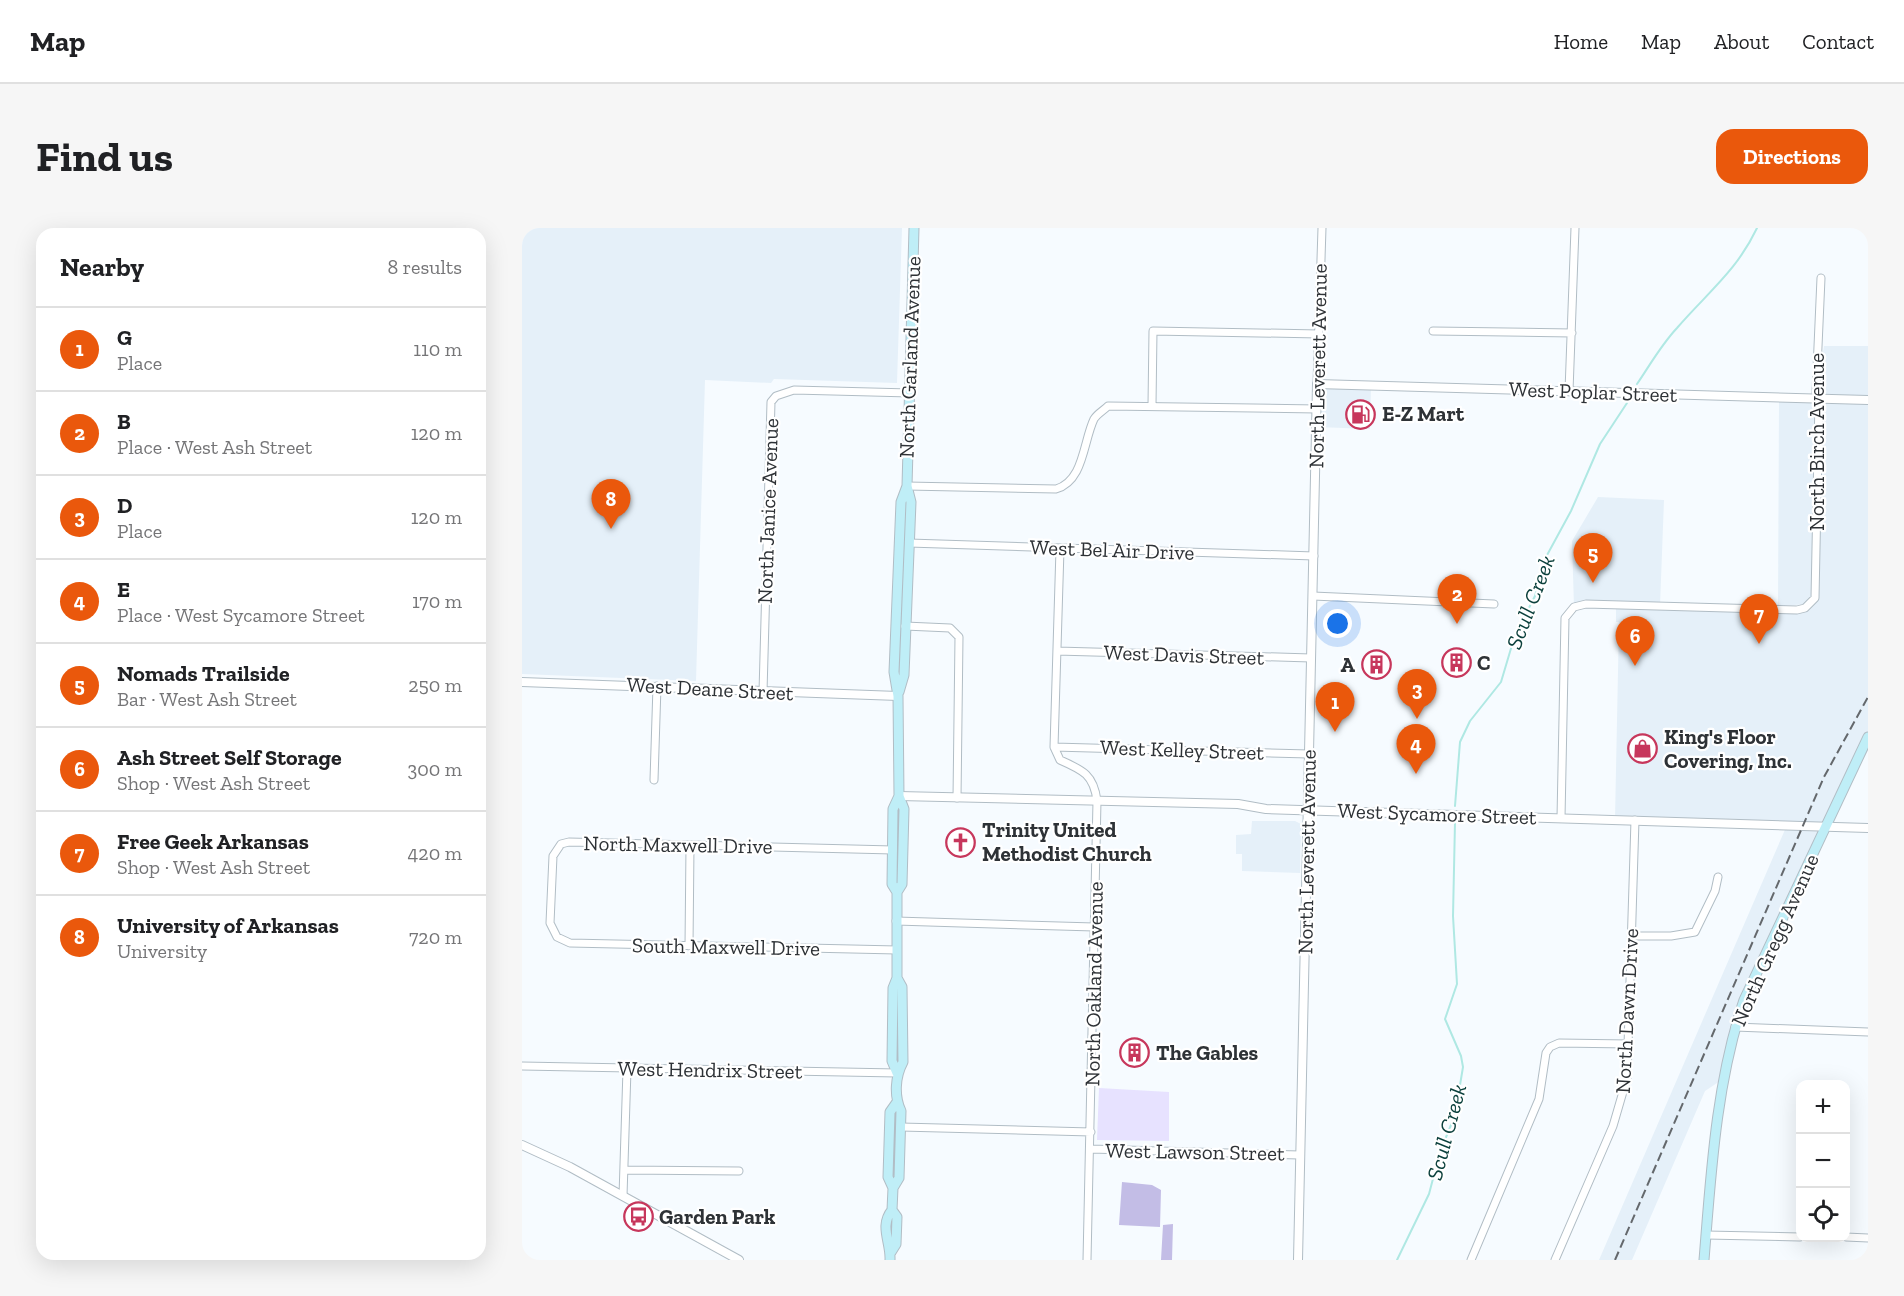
<!DOCTYPE html>
<meta charset="utf-8">
<style>
body{margin:0;font-family:"Zilla Slab",serif;background:#f6f6f6;color:#202124}
.controls{position:absolute;right:18px;bottom:18px;display:grid;overflow:hidden;border-radius:12px;box-shadow:0 6px 24px #0002}
.controls button{width:54px;height:54px;display:grid;place-items:center;padding:0;border:0;border-bottom:2px solid #e0e0e0;background:#fff;color:#202124;font:30px sans-serif}
.you{position:absolute;left:816px;top:396px;width:21px;height:21px;margin:-15px;border:4px solid #fff;border-radius:50%;background:#1a73e8;box-shadow:0 0 0 9px #1a73e833}
.badge{display:grid;place-items:center;width:39px;height:39px;border-radius:50%;background:#ea580c;color:#fff;font-size:20px;font-weight:700}
.pin{position:absolute;translate:-50% -50px;filter:drop-shadow(0 2px 3px #0008)}
.pin::after{content:'';position:absolute;top:32px;width:21px;height:18px;background:inherit;clip-path:polygon(0 0,100% 0,50% 100%)}
.list{margin:0;padding:0;list-style:none}
h2{display:flex;justify-content:space-between;align-items:center;height:78px;margin:0;padding:0 24px;font-size:26px}
h2 small{font-size:20px;font-weight:400;color:#757577}
.list li{display:grid;grid-template-columns:39px 1fr auto;gap:18px;align-items:center;box-sizing:border-box;height:84px;padding:0 24px;border-top:2px solid #e0e0e0}
.list b{display:block;font-size:22px;white-space:nowrap}
.list p{margin:0;font-size:20px;white-space:nowrap;color:#757577}
.list em{font-size:20px;font-style:normal;color:#757577}
.icon{flex:none;width:33px;height:33px;fill:none;stroke:currentColor;stroke-width:2;stroke-linecap:round;stroke-linejoin:round}
.map{position:relative;flex:none;width:1346px;height:1032px;overflow:hidden;border-radius:18px}
header{display:flex;align-items:center;gap:36px;box-sizing:border-box;height:84px;padding:0 30px;background:#fff;border-bottom:2px solid #e0e0e0}
header strong{font-size:28px}
nav{display:flex;gap:33px;margin-inline-start:auto;font-size:21px}
.intro{display:flex;align-items:center;justify-content:space-between;box-sizing:border-box;height:144px;padding:0 36px}
h1{margin:0;font-size:42px}
.button{padding:15px 27px;border-radius:18px;background:#ea580c;color:#fff;font-size:21px;font-weight:700}
main{display:flex;gap:36px;padding:0 36px}
aside{flex:1;background:#fff;border-radius:18px;box-shadow:0 6px 24px #0002}
.map>svg:first-child{display:block}
</style>
<header>
<strong>Map</strong>
<nav><a>Home</a><a>Map</a><a>About</a><a>Contact</a></nav>
</header>
<div class="intro"><h1>Find us</h1><a class="button">Directions</a></div>
<main>
<aside>
<h2>Nearby<small>8 results</small></h2>
<ul class="list">
<li><span class="badge">1</span><div><b>G</b><p>Place</p></div><em>110 m</em></li>
<li><span class="badge">2</span><div><b>B</b><p>Place · West Ash Street</p></div><em>120 m</em></li>
<li><span class="badge">3</span><div><b>D</b><p>Place</p></div><em>120 m</em></li>
<li><span class="badge">4</span><div><b>E</b><p>Place · West Sycamore Street</p></div><em>170 m</em></li>
<li><span class="badge">5</span><div><b>Nomads Trailside</b><p>Bar · West Ash Street</p></div><em>250 m</em></li>
<li><span class="badge">6</span><div><b>Ash Street Self Storage</b><p>Shop · West Ash Street</p></div><em>300 m</em></li>
<li><span class="badge">7</span><div><b>Free Geek Arkansas</b><p>Shop · West Ash Street</p></div><em>420 m</em></li>
<li><span class="badge">8</span><div><b>University of Arkansas</b><p>University</p></div><em>720 m</em></li>
</ul>
</aside>
<div class="map">
<svg width="1346" height="1032" viewBox="0 0 1346 1032">
<rect width="100%" height="100%" fill="#f6fbff"/>
<path fill="#e5f0f9" d="M0 0H380L375 155 252 151 249 155 183 152 174 453 0 446Z
M1302 118H1346V509L1222 772 1201 851 1183 863 1110 1032H1077L1265 597 1093 591 1097 394H1094V377L1052 379 1050 313 1076 269 1142 272 1138 378 1275 382 1288 376 1256 378 1257 174H1293Z
M795 156 849 158 848 201 795 199Z
M730 593H773L779 596 778 645 720 643V626H714V607L729 606Z"/>
<path fill="#e7e2ff" d="M577 860 647 864V913L575 912Z"/>
<path fill="#c3bde6" d="M600 954 630 957 639 962 638 999 597 997Z
M651 996 650 1032H639L641 997Z"/>
<g fill="none" stroke-linecap="round" stroke-linejoin="round">
<path stroke="#afe8e3" stroke-width="2" d="M1115 156C1128 137 1139 117 1155 100 1186 64 1214 44 1235 0
M933 578 938 514 948 493 979 454 993 407 1013 368 1024 329 1049 283 1078 216 1105 175
M875 1032 907 966 918 924 933 887 941 839 939 828 923 791 935 756 931 688 933 594"/>
<defs>
<path id="minor" d="M911 103 1050 105
M795 156 800 0
M1047 163 1053 0
M630 177 631 103 797 106
M385 258 534 261C562 253 561 214 572 191 575 186 582 182 586 178L795 181
M387 315 792 328
M538 321 532 519 538 532C561 542 572 547 575 573L565 1032
M791 368 972 376
M383 398 428 400 437 409 435 570
M535 423 789 430
M241 464 249 174 254 168 272 162 388 165
M532 519 787 526
M132 552 135 458
M1039 590 1043 390 1052 379 1064 376 1275 382 1283 380 1293 370 1297 171 1294 164 1299 50
M371 622 47 614 39 616 31 628 28 695 35 709 48 715 375 722
M374 693 572 699
M1110 708H1149L1173 704 1193 663 1196 649
M167 718 168 618
M1213 799 1346 804
M0 838 375 845
M379 899 569 904
M569 921 778 927
M103 942 217 943
M101 968 105 841
M1184 1007 1278 1009
M1324 1009 1346 1010
M949 1032 1017 871 1024 825 1028 819 1037 815 1107 816
M1033 1032 1091 898 1105 850 1113 592"/>
<path id="tertiary" d="M0 454 376 468
M377 568 716 576 744 581 1346 600
M0 917 48 939 217 1032
M776 1032 795 156 1346 172"/>
<path id="secondary" d="M377 464 382 447 389 274 385 258
M375 664 380 656 382 581 377 568 376 468 372 444 379 274 385 258 392 0
M375 845 370 833 371 760 375 750V664L370 656 371 581 377 568
M371 960 377 950 379 883C372 868 373 849 381 834L380 759 375 750
M369 1024 374 1016 375 989 370 982 371 960 366 949 368 884 375 874
M368 1032C369 1014 357 998 370 982
M1182 1032C1189 945 1194 855 1222 772L1346 509"/>
</defs>
<use href="#minor" stroke="#b1bdc5" stroke-width="9"/>
<use href="#tertiary" stroke="#b1bdc5" stroke-width="10"/>
<use href="#secondary" stroke="#b1bdc5" stroke-width="11"/>
<use href="#minor" stroke="#fff" stroke-width="7"/>
<use href="#tertiary" stroke="#fff" stroke-width="8"/>
<use href="#secondary" stroke="#bfeef7" stroke-width="9"/>
<path stroke="#64686c" stroke-width="2" stroke-dasharray="9 4.5" stroke-linecap="butt" d="M1093 1032 1302 549 1346 469"/>
</g>
<defs>
<symbol id="fuel-ring" viewBox="-11 -11 22 22"><circle r="9.5" fill="#fff" stroke="#c7375c" stroke-width="1.5"/><path d="M-5.5-6h7V0h2V4h1.3V-2.5L3-4.5l.8-.8L6-3V5H2.5V1h-1V6h-7ZM-4.2-4.7v3.2H.2V-4.7Z" fill="#c7375c"/></symbol>
<symbol id="building-ring" viewBox="-11 -11 22 22"><circle r="9.5" fill="#fff" stroke="#c7375c" stroke-width="1.5"/><path d="M-4-6H4V6H1V3H-1V6H-4ZM-2.5-4.3h1.7v1.8h-1.7ZM.8-4.3h1.7v1.8H.8ZM-2.5-1h1.7V.8h-1.7ZM.8-1h1.7V.8H.8Z" fill="#c7375c"/></symbol>
<symbol id="shop-ring" viewBox="-11 -11 22 22"><circle r="9.5" fill="#fff" stroke="#c7375c" stroke-width="1.5"/><path d="M-5-2.5h2.3a2.7 3.5 0 0 1 5.4 0H5L5.5 6h-11ZM-1.5-2.5h3a1.5 2.3 0 0 0-3 0Z" fill="#c7375c"/></symbol>
<symbol id="church-ring" viewBox="-11 -11 22 22"><circle r="9.5" fill="#fff" stroke="#c7375c" stroke-width="1.5"/><path d="M-1.2-6h2.4v3.5h3.3v2.4h-3.3V6h-2.4V-.1h-3.3v-2.4h3.3Z" fill="#c7375c"/></symbol>
<symbol id="bus-ring" viewBox="-11 -11 22 22"><circle r="9.5" fill="#fff" stroke="#c7375c" stroke-width="1.5"/><path d="M-5-6H5V4H4V6H2V4H-2V6H-4V4H-5ZM-3.5-4V0h7V-4ZM-3.5 1.2v1.5H-2V1.2ZM2 1.2v1.5H3.5V1.2Z" fill="#c7375c"/></symbol>
</defs>
<g fill-rule="evenodd">
<use href="#fuel-ring" x="822" y="170" width="33" height="33"/>
<use href="#building-ring" x="918" y="418" width="33" height="33"/>
<use href="#building-ring" x="838" y="420" width="33" height="33"/>
<use href="#shop-ring" x="1104" y="504" width="33" height="33"/>
<use href="#church-ring" x="422" y="598" width="33" height="33"/>
<use href="#building-ring" x="596" y="808" width="33" height="33"/>
<use href="#bus-ring" x="100" y="972" width="33" height="33"/>
</g>
<g text-anchor="middle" stroke-width="4.5" stroke-linejoin="round" paint-order="stroke">
<g font-size="21" fill="#2e3236" stroke="#fff">
<text transform="translate(388 129) rotate(-88)" y="7">North Garland Avenue</text>
<text transform="translate(796 138) rotate(-89)" y="7">North Leverett Avenue</text>
<text transform="translate(1071 164) rotate(2)" y="7">West Poplar Street</text>
<text transform="translate(1295 214) rotate(-90)" y="7">North Birch Avenue</text>
<text transform="translate(246 283) rotate(-88)" y="7">North Janice Avenue</text>
<text transform="translate(590 322) rotate(2)" y="7">West Bel Air Drive</text>
<text transform="translate(662 427) rotate(2)" y="7">West Davis Street</text>
<text transform="translate(188 461) rotate(3)" y="7">West Deane Street</text>
<text transform="translate(660 522) rotate(2)" y="7">West Kelley Street</text>
<text transform="translate(915 586) rotate(2)" y="7">West Sycamore Street</text>
<text transform="translate(156 617) rotate(1)" y="7">North Maxwell Drive</text>
<text transform="translate(785 624) rotate(-89)" y="7">North Leverett Avenue</text>
<text transform="translate(1253 712) rotate(-66)" y="7">North Gregg Avenue</text>
<text transform="translate(204 719) rotate(1)" y="7">South Maxwell Drive</text>
<text transform="translate(572 756) rotate(-89)" y="7">North Oakland Avenue</text>
<text transform="translate(1105 783) rotate(-87)" y="7">North Dawn Drive</text>
<text transform="translate(188 842) rotate(1)" y="7">West Hendrix Street</text>
<text transform="translate(673 924) rotate(1)" y="7">West Lawson Street</text>
</g>
<g font-size="21" font-weight="bold" fill="#2e3236" stroke="#fff" text-anchor="start">
<text x="860" y="193">E-Z Mart</text>
<text x="955" y="442">C</text>
<text x="833" y="444" text-anchor="end">A</text>
<text x="1142" y="516">King's Floor<tspan x="1142" dy="24">Covering, Inc.</tspan></text>
<text x="460" y="609">Trinity United<tspan x="460" dy="24">Methodist Church</tspan></text>
<text x="634" y="832">The Gables</text>
<text x="137" y="996">Garden Park</text>
</g>
<g font-size="22" font-style="italic" fill="#0c413d" stroke="#fff">
<text transform="translate(1008 374) rotate(-69)" y="8">Scull Creek</text>
<text transform="translate(924 904) rotate(-75)" y="8">Scull Creek</text>
</g>
</g>
</svg>
<div class="controls">
<button>+</button>
<button>−</button>
<button><svg class="icon" aria-label="locate" viewBox="0 0 24 24"><circle cx="12" cy="12" r="6"/><path d="M12 2v4M12 18v4M2 12h4M18 12h4"/></svg></button>
</div>
<div class="you"></div>
<div class="pin badge" style="left:813px;top:504px">1</div>
<div class="pin badge" style="left:935px;top:396px">2</div>
<div class="pin badge" style="left:895px;top:491px">3</div>
<div class="pin badge" style="left:894px;top:546px">4</div>
<div class="pin badge" style="left:1071px;top:355px">5</div>
<div class="pin badge" style="left:1113px;top:438px">6</div>
<div class="pin badge" style="left:1237px;top:416px">7</div>
<div class="pin badge" style="left:89px;top:301px">8</div>
</div>
</main>
